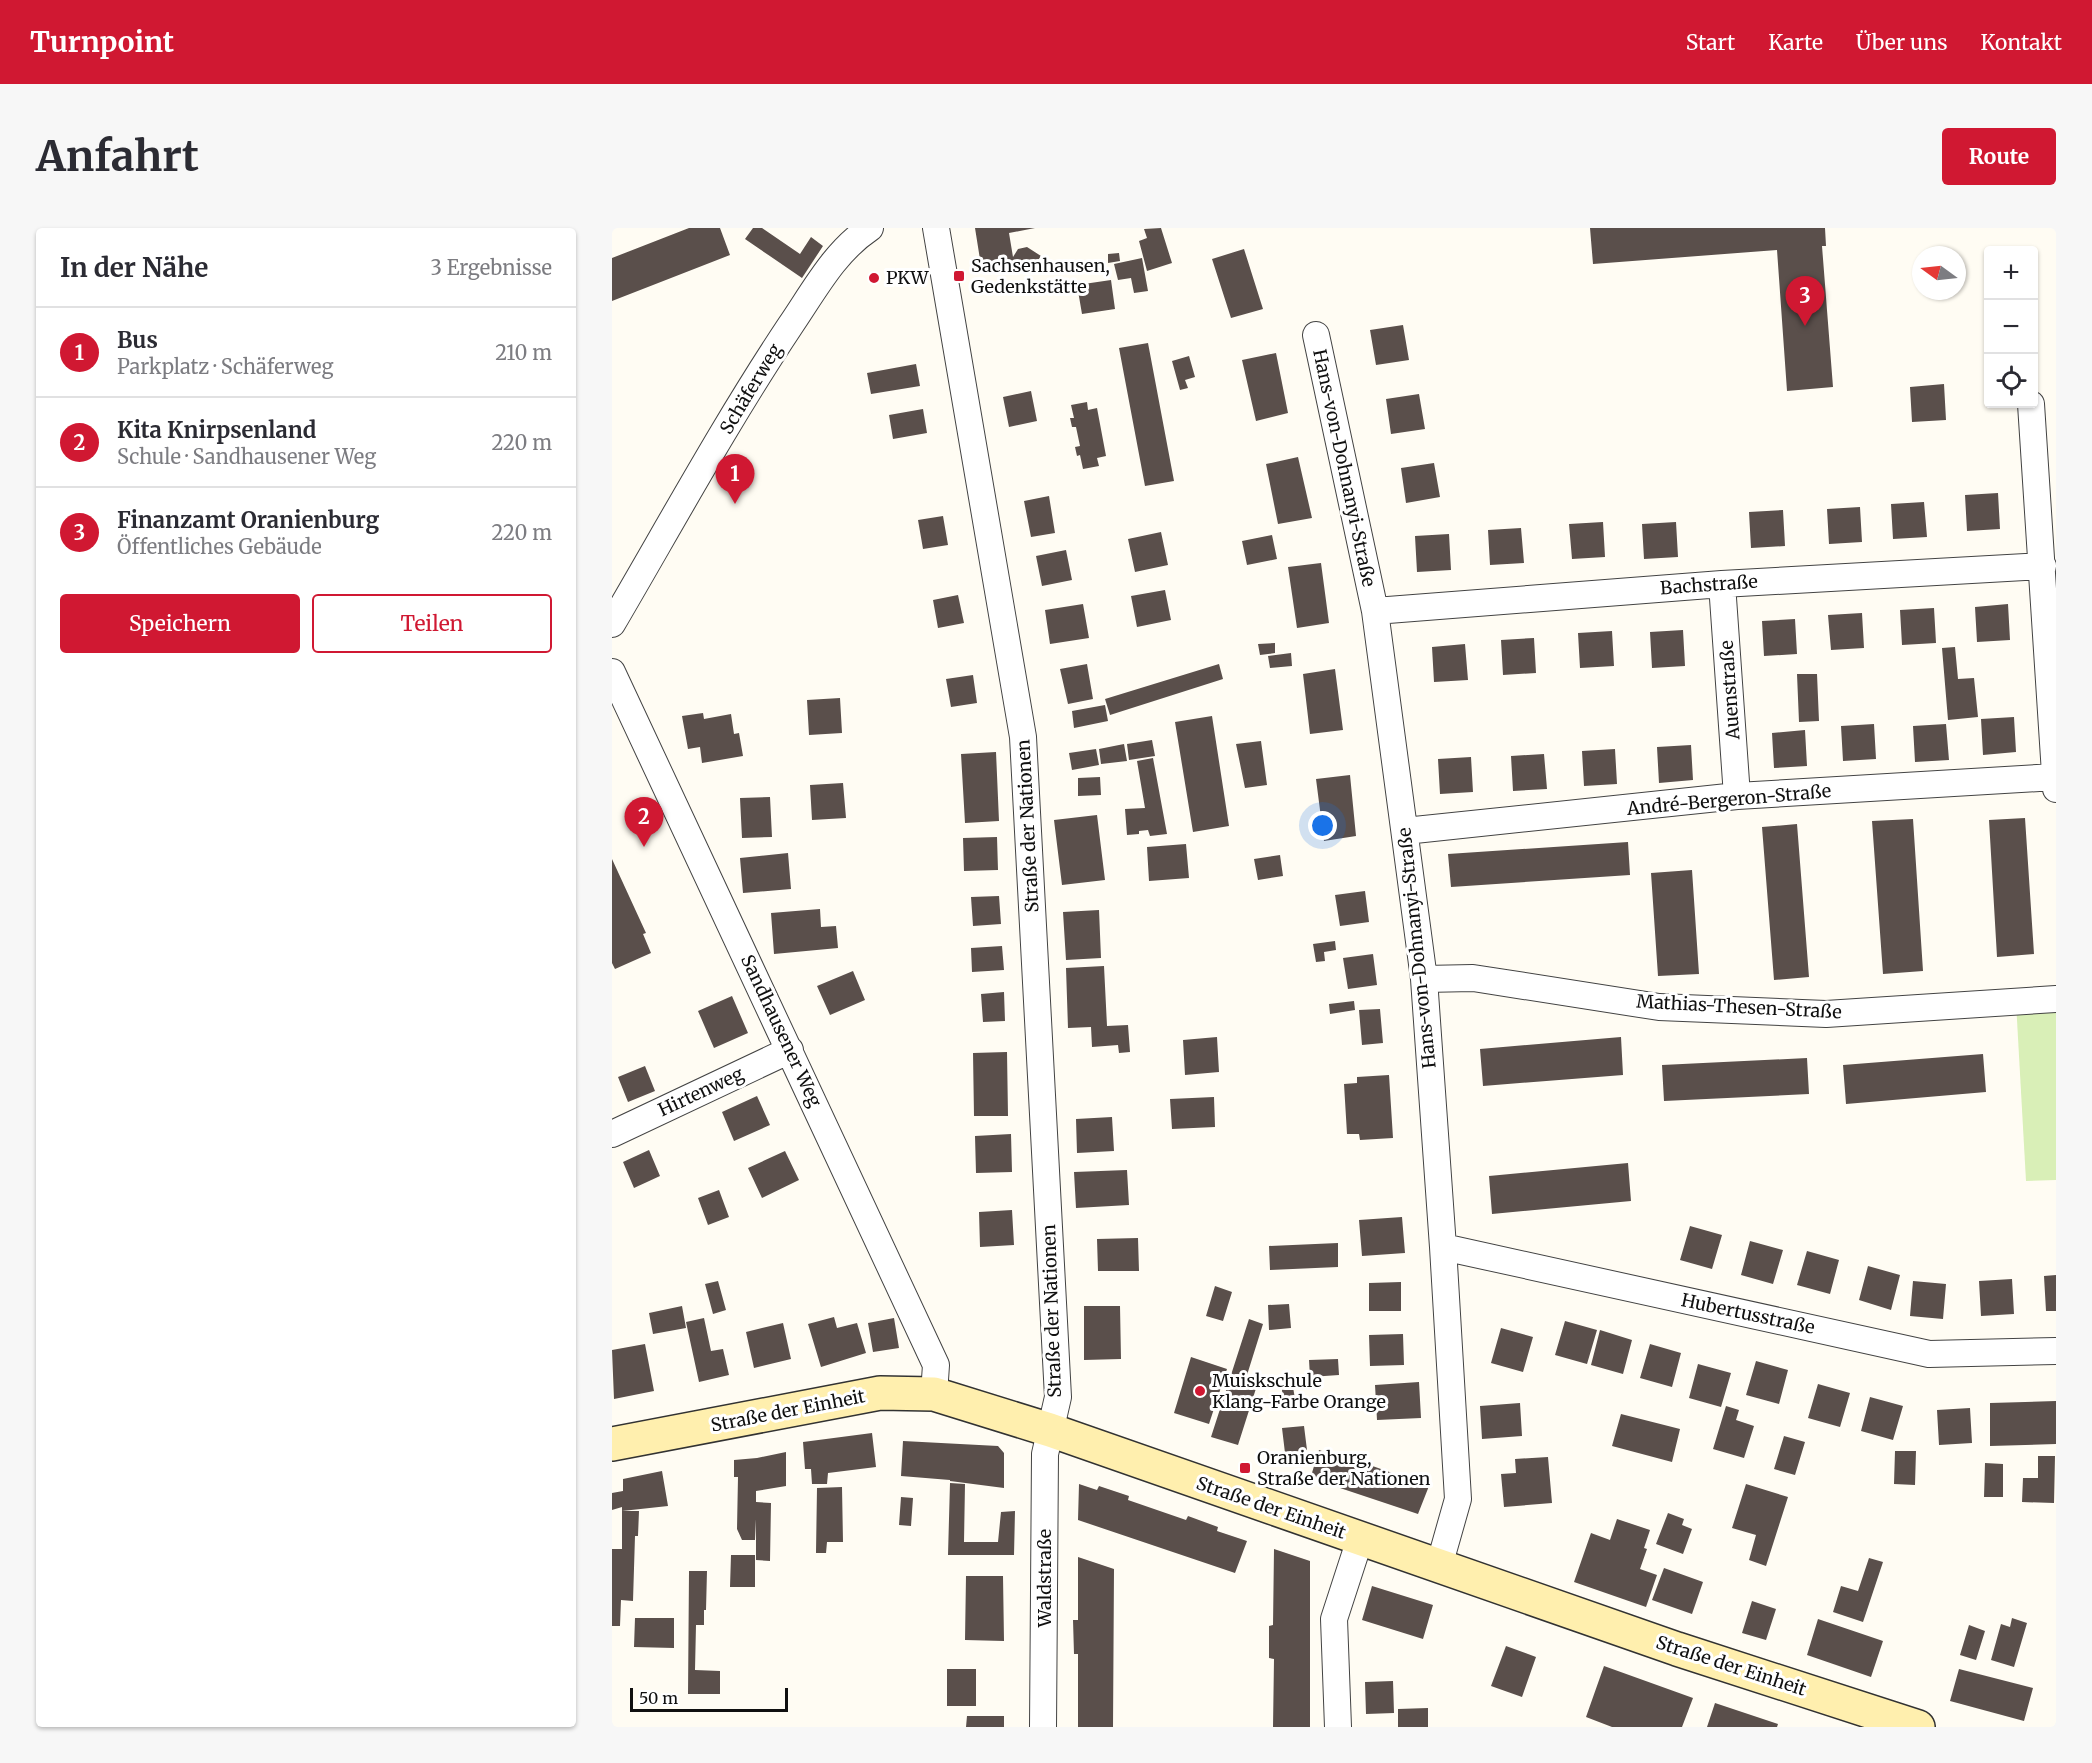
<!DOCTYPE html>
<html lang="de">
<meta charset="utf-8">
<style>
body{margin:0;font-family:Merriweather,serif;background:#f7f7f7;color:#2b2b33}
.controls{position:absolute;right:18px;top:18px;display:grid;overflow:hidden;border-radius:6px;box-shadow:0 2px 4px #0004}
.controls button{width:54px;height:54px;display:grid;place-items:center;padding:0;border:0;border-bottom:2px solid #e1e1e2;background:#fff;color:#2b2b33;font:30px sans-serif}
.compass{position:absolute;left:1300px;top:18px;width:54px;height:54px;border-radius:50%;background:#fff;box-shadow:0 2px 4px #0004;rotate:285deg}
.scale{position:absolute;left:18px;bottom:15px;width:158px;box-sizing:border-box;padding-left:6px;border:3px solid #101010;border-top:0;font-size:16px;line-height:21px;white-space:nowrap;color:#101010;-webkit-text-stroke:4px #fff;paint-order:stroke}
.you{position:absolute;left:711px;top:598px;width:21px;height:21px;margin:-15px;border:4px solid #fff;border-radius:50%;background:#1a73e8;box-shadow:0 0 0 9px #1a73e833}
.badge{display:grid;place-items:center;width:39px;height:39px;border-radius:50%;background:#d01832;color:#fff;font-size:20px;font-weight:700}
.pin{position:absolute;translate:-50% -50px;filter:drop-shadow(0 2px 3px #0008)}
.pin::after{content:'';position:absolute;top:32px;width:21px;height:18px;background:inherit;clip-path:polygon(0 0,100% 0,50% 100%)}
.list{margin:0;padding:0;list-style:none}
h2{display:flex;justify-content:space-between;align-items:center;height:78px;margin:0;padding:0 24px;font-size:26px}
h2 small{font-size:20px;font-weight:400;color:#7c7c81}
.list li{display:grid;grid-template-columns:39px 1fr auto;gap:18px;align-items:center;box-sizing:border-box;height:90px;padding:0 24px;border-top:2px solid #e1e1e2}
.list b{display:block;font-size:22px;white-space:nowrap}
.list p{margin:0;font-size:20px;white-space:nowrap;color:#7c7c81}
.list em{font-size:20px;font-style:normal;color:#7c7c81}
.actions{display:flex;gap:12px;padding:18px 24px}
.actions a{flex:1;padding:14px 0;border:2px solid #d01832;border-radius:6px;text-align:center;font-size:21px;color:#d01832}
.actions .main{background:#d01832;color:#fff}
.icon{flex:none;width:33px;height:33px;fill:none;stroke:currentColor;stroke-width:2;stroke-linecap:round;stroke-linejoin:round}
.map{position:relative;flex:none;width:1444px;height:1499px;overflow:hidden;border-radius:6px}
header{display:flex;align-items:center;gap:36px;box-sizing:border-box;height:84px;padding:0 30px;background:#d01832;color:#fff}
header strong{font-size:28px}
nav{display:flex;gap:33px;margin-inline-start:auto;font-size:21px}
.intro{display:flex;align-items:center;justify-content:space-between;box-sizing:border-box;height:144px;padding:0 36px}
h1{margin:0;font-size:42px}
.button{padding:15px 27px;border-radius:6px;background:#d01832;color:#fff;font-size:21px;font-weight:700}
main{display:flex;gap:36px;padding:0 36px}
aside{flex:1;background:#fff;border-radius:6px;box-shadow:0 2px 4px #0004}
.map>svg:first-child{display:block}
</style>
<header>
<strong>Turnpoint</strong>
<nav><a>Start</a><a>Karte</a><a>Über uns</a><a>Kontakt</a></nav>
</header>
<div class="intro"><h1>Anfahrt</h1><a class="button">Route</a></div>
<main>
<aside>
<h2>In der Nähe<small>3 Ergebnisse</small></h2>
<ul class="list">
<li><span class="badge">1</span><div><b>Bus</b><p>Parkplatz · Schäferweg</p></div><em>210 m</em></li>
<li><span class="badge">2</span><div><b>Kita Knirpsenland</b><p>Schule · Sandhausener Weg</p></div><em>220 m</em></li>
<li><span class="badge">3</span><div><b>Finanzamt Oranienburg</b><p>Öffentliches Gebäude</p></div><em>220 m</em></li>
</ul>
<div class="actions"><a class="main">Speichern</a><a>Teilen</a></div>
</aside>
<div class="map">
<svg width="1444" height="1499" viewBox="0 0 1444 1499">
<rect width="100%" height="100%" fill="#fffcf3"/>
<path fill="#d9efb7" d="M1444 771V952L1414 953 1404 774Z"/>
<path fill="#5a4f4b" d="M77 0H108L118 27 0 73V30Z
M141 0H150L188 26 199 9 211 18 190 50 133 11Z
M363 0H423L397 5 401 29 406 21 415 19 429 28 420 41 410 43 403 38 370 44Z
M549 0 560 35 535 43 527 13 535 10 532 1Z
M978 0H1213L1214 18H1210L1221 159 1175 163 1165 22 981 36Z
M632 21 651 81 619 90 600 31Z
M507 25 508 33 496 35V26Z
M530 30 536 63 522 65 519 50 506 52 502 36Z
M499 52 503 81 470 86 465 57Z
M791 97 797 132 764 137 758 102Z
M536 115 562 253 533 258 507 120Z
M664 125 676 185 644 193 630 132Z
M577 128 583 149 573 152 576 160 568 162 560 133Z
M304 136 308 158 259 166 255 145Z
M1332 156 1334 192 1300 194 1298 159Z
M419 163 425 193 397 199 391 169Z
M807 166 813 201 779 206 774 171Z
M475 174 476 182 485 180 494 228 485 230 487 238 471 241 468 227 465 228 463 219 468 218 464 199H460L458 190H462L459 177Z
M311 181 315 205 281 211 277 187Z
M686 229 700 290 666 296 654 236Z
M822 235 828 269 794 275 789 240Z
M1386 265 1388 301 1355 303 1353 267Z
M437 268 443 305 419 309 412 273Z
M1312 274 1315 309 1281 311 1279 276Z
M1248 279 1250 314 1217 316 1215 281Z
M1171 282 1173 318 1139 320 1137 284Z
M331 288 336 317 311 321 306 292Z
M991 294 993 329 960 331 957 296Z
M1064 294 1066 329 1032 331 1030 296Z
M909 300 912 335 878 337 876 302Z
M549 304 556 337 523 344 516 311Z
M837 306 839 342 805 344 803 308Z
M660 307 665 331 635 337 630 313Z
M454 322 460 352 430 358 424 328Z
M709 335 717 395 685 400 676 339Z
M553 362 559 392 525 399 519 368Z
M346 367 352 395 326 400 321 372Z
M471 376 477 410 438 416 433 382Z
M1396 376 1398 412 1365 414 1363 379Z
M1322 380 1324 415 1290 417 1288 382Z
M1250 385 1252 420 1219 422 1216 387Z
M1183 391 1185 426 1152 428 1150 393Z
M1071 402 1073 438 1040 440 1038 404Z
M1000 403 1002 438 968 440 966 405Z
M922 410 924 445 891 447 889 412Z
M663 415V425L648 427 646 416Z
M853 416 856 452 822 454 820 419Z
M1343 419 1346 451 1362 450 1366 489 1336 492 1330 420Z
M679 425 680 438 658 440 656 428Z
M475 436 481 471 456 476 448 441Z
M607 436 611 451 498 487 493 471Z
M723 441 731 502 698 506 691 446Z
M1185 446H1205L1207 493 1187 494Z
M361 447 365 475 339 479 334 451Z
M228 470 230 505 197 507 195 472Z
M493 477 496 493 462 500 460 483Z
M91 485 92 491 119 486 122 506 127 505 131 528 90 535 88 519 76 521 70 488Z
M600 488 617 598 581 604 563 494Z
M1402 489 1404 524 1371 527 1369 491Z
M1262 496 1264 531 1231 533 1229 498Z
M1334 496 1337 532 1303 534 1301 498Z
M1193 502 1195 538 1162 540 1160 505Z
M540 512 543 528 517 532 515 516Z
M649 513 655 557 633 560 624 516Z
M512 516 515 533 489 536 487 521Z
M1079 517 1081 552 1047 555 1045 519Z
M484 521 487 537 460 542 457 525Z
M1003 521 1005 556 972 558 970 523Z
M384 524 387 593 353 595 349 526Z
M932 526 935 561 901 563 899 528Z
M859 529 861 564 828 566 826 531Z
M541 530 555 606 538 608 536 602 527 603V606L515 607 513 581 533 580 525 533Z
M738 547 744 608 712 613 704 551Z
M488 549 489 567 466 568V550Z
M231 555 234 590 200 592 198 557Z
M158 569 160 609 130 610 128 570Z
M485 587 493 652 450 657 442 592Z
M1413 590 1422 726 1385 729 1377 592Z
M1301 591 1311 743 1271 746 1260 593Z
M1185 596 1197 749 1162 752 1150 599Z
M385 609 386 642 352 643 351 610Z
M1016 614 1018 647 839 659 836 626Z
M574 616 577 650 537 653 535 619Z
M176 625 179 661 131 665 128 630Z
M668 627 671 648 646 652 642 631Z
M0 631 34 705 31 706 39 725 3 741 0 735Z
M1080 642 1087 746 1046 748 1039 645Z
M753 663 757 694 728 698 723 667Z
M387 668 389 696 361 698 359 669Z
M208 681 209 699 224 698 226 720 162 726 159 685Z
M487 682 489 730 454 732 451 684Z
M723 713 724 722 712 724 713 733 704 734 701 716Z
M390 718 392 742 360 744 359 720Z
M761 726 765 757 736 761 731 730Z
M492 738 495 798 516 797 518 824 507 825 506 817 480 819 479 799 456 800 454 740Z
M241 743 253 772 218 787 205 758Z
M392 764 393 793 371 794 369 766Z
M120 768 136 805 102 820 86 783Z
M742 773 743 782 718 786 717 776Z
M768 781 771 815 750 817 747 782Z
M605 809 607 844 573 847 571 812Z
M1009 809 1011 847 871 858 868 821Z
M395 824 396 888H362L361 825Z
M1371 826 1374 864 1234 876 1231 837Z
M1195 830 1197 866 1052 873 1050 837Z
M33 838 43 863 16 874 6 849Z
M777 847 781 910 748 912 747 906H735L732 856 745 855V849Z
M145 868 158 897 122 913 110 884Z
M602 869 603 899 560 901 558 871Z
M500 889 502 923 465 925 464 891Z
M399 906 400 944 364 945 363 908Z
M37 922 48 948 22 960 11 934Z
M173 923 187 952 150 970 136 940Z
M1016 935 1019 973 880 986 877 948Z
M515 942 517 977 464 980 462 944Z
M107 962 117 989 96 997 86 970Z
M400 982 402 1017 368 1019 367 984Z
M790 989 793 1025 750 1028 747 992Z
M1078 998 1110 1007 1100 1041 1068 1032Z
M526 1010 527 1043H486L485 1011Z
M1138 1013 1171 1022 1161 1056 1129 1047Z
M726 1015V1039L658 1042 657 1018Z
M1195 1023 1227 1032 1218 1066 1185 1057Z
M1256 1038 1288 1047 1279 1082 1247 1072Z
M1444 1047V1083H1434L1432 1048Z
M1400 1051 1402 1086 1369 1088 1367 1053Z
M106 1053 114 1082 101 1086 93 1056Z
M1301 1053 1334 1056 1331 1091 1298 1088Z
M789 1054V1083H757V1055Z
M603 1058 620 1064 611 1093 594 1088Z
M677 1076 679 1100 657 1102 656 1077Z
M70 1078 74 1100 41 1106 37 1085Z
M472 1078H508L509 1131 472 1132Z
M222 1089 225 1100 245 1095 254 1125 209 1139 196 1096Z
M92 1090 99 1123 111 1121 117 1147 87 1154 74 1094Z
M282 1090 287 1120 261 1124 256 1095Z
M637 1091 651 1096 635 1147 647 1151 626 1217 599 1209Z
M953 1093 985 1102 975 1136 943 1127Z
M171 1095 179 1131 142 1140 134 1104Z
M889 1100 921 1109 911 1144 879 1135Z
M988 1102 1020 1112 1011 1146 979 1137Z
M791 1106 792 1137 758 1138 757 1107Z
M33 1116 42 1163 2 1171 0 1122Z
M1038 1116 1069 1125 1060 1159 1028 1150Z
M579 1129 615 1141 597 1196 562 1185Z
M726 1131 727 1147 698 1149 697 1132Z
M1144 1133 1176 1142 1167 1176 1134 1167Z
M1086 1136 1119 1145 1109 1179 1077 1170Z
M680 1153 684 1177 672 1179 669 1154Z
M807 1154 809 1190 765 1192 763 1157Z
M1206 1156 1238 1165 1228 1199 1196 1190Z
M1258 1169 1291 1178 1281 1212 1249 1203Z
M1444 1173V1216L1378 1218V1175Z
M908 1175 910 1208 870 1211 868 1178Z
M1114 1178 1127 1182 1124 1192 1142 1198 1132 1230 1101 1221Z
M1358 1180 1360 1215 1327 1217 1325 1182Z
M1009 1186 1068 1201 1060 1234 1000 1218Z
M692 1198 695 1222 673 1225 670 1200Z
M260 1205 264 1239 216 1245 215 1256H200L199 1241H193L191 1214Z
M1172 1208 1193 1214 1183 1247 1162 1241Z
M291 1213 386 1218 392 1225V1260L338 1253V1252L289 1248Z
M707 1222 734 1231 735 1229 817 1258 806 1286 725 1259 726 1257 699 1248Z
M1283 1223H1304L1303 1257 1282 1256Z
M174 1224V1258L144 1263V1274L159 1275 158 1333 144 1332V1291L143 1312H130L125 1301 126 1249H122V1232L145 1230Z
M1426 1228H1443L1442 1275 1410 1274 1411 1250H1426Z
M936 1229 940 1275 892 1279 889 1246 904 1245 903 1231Z
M1373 1235 1391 1236V1269H1372Z
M50 1243 56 1278 10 1283V1279L0 1282V1265L11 1263V1251Z
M338 1255 353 1256 352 1314H386L389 1284 403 1283 402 1327H336Z
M467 1256 485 1262 487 1258 517 1268 516 1272 574 1292 576 1288 606 1299 605 1303 635 1313 623 1345 466 1292Z
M1134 1256 1176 1269 1154 1338 1137 1332 1144 1307 1120 1300Z
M230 1259 231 1314H215L214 1325H204L205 1260Z
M289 1269 301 1270 299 1298 287 1297Z
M10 1283H27L26 1308H23L21 1373 9 1372 8 1398H0V1321H10Z
M1056 1285 1072 1291 1070 1297 1080 1301 1071 1326 1044 1316Z
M1005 1291 1038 1302 1032 1320 1035 1321 1028 1341 1045 1347 1034 1379 962 1354 979 1305 998 1312Z
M662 1321 698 1333V1499H661L662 1431 657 1430V1398L661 1397Z
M119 1327H143V1359H118Z
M466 1329 502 1341 501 1499H466V1426H462L461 1392H466Z
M1257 1330 1271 1334 1251 1394 1221 1384 1229 1358 1246 1363Z
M1052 1340 1091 1354 1080 1386 1040 1372Z
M77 1343H95L94 1382H92V1397H84L83 1442 108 1443V1466H76Z
M354 1348H391L392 1413 353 1412Z
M760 1358 821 1377 811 1411 750 1392Z
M1140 1373 1164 1381 1154 1412 1130 1405Z
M23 1390H62V1420L22 1419Z
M1400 1390 1415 1395 1402 1439 1379 1432 1389 1396 1398 1399Z
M1206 1391 1271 1413 1259 1449 1195 1427Z
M1357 1397 1373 1403 1364 1432 1348 1427Z
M894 1418 924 1429 910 1469 879 1458Z
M992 1438 1081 1470 1070 1499H1000L974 1489Z
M335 1441H364V1478H335Z
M1347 1441 1421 1460 1412 1493 1338 1473Z
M781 1453 782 1485 754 1486 753 1454Z
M1103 1475 1166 1496 1165 1499H1095Z
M816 1480V1499H786V1481Z
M355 1488H392V1499H354Z"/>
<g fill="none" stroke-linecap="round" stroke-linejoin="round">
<defs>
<path id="street" d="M324 0 411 509 446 1169 433 1226 431 1499
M704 107 763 383 812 751 831 1019 846 1271 827 1338
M1419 176 1444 561
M1110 356 1125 568
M763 383 1110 356 1431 338
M0 396C58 297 114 194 178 98 202 63 222 24 258 0
M0 444 324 1137 322 1166
M793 603 1125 568 1443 549
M812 751 861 750 1047 779 1214 786 1444 771
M0 906 178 822
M831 1019 1317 1126 1444 1123
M726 1499 722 1391 748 1311"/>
<path id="secondary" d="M0 1216 268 1165 322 1166 438 1202 1065 1421 1306 1499"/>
</defs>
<use href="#street" stroke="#434343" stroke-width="28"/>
<use href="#secondary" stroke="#323232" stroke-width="36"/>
<use href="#street" stroke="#fff" stroke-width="26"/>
<use href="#secondary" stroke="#ffefae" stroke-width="33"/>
</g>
<g fill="#d01832" stroke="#fff" stroke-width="2">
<rect x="341" y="42" width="12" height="12" rx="3"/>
<circle cx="262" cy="50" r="6"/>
<circle cx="588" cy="1163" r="6"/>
<rect x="627" y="1234" width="12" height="12" rx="3"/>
</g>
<g text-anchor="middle" stroke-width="6" stroke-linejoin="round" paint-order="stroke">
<g font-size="18" fill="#101010" stroke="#fff" text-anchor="start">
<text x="359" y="44">Sachsenhausen,<tspan x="359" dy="21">Gedenkstätte</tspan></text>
<text x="274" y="56">PKW</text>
<text x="600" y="1159">Muiskschule<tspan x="600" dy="21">Klang-Farbe Orange</tspan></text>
<text x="645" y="1236">Oranienburg,<tspan x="645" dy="21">Straße der Nationen</tspan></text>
</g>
<g font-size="18" fill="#101010" stroke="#fff">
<text transform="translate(139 161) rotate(-59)" y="6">Schäferweg</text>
<text transform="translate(732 240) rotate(78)" y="6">Hans-von-Dohnanyi-Straße</text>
<text transform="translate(1097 357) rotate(-4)" y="6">Bachstraße</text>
<text transform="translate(1118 462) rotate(-94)" y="6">Auenstraße</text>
<text transform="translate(1117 572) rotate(-5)" y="6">André-Bergeron-Straße</text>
<text transform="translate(416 598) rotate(-93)" y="6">Straße der Nationen</text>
<text transform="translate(805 720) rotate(-96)" y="6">Hans-von-Dohnanyi-Straße</text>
<text transform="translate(1127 779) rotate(3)" y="6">Mathias-Thesen-Straße</text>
<text transform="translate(169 803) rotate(65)" y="6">Sandhausener Weg</text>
<text transform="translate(89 864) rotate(-25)" y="6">Hirtenweg</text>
<text transform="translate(440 1083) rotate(-92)" y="6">Straße der Nationen</text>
<text transform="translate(1136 1086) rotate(12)" y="6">Hubertusstraße</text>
<text transform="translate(176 1183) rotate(-11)" y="6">Straße der Einheit</text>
<text transform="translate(659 1280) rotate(19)" y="6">Straße der Einheit</text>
<text transform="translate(433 1350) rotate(-90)" y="6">Waldstraße</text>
<text transform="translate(1119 1438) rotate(18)" y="6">Straße der Einheit</text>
</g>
</g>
</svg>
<div class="controls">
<button>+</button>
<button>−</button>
<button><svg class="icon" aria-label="locate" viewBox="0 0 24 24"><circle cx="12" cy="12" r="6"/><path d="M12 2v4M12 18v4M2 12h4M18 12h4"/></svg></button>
</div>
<svg class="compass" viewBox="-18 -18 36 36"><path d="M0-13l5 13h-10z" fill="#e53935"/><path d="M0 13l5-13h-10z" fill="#7c7c81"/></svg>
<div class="scale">50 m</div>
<div class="you"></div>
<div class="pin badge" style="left:123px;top:276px">1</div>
<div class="pin badge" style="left:32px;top:619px">2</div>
<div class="pin badge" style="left:1193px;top:98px">3</div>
</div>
</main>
